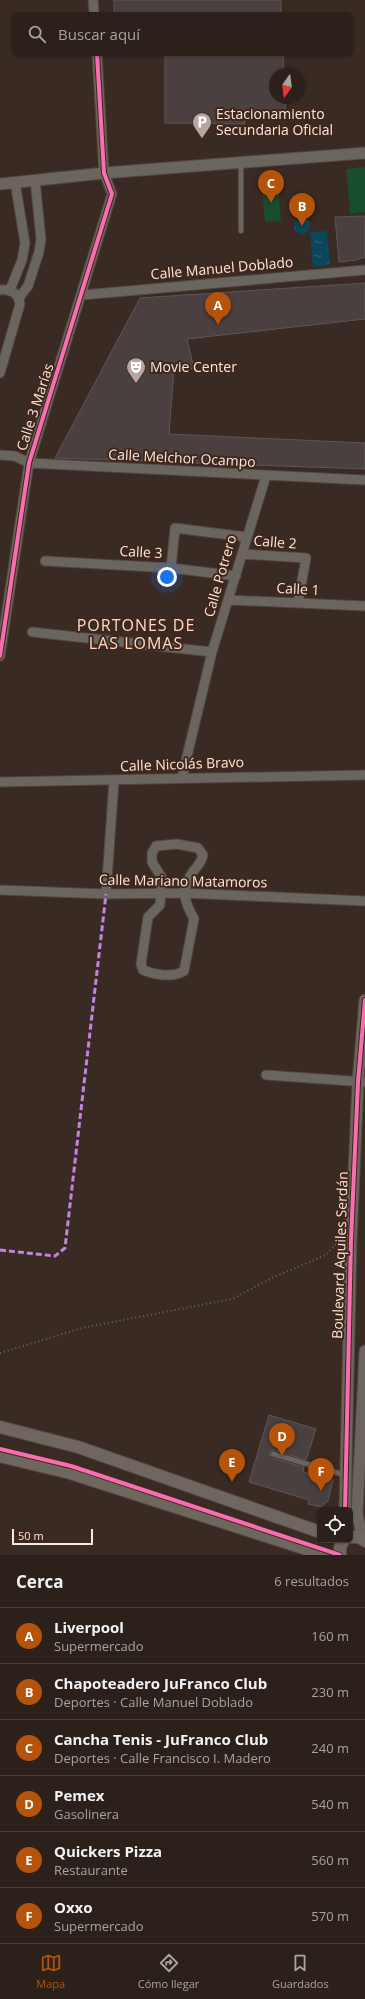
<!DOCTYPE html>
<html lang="es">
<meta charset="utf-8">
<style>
body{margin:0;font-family:"Open Sans",sans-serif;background:#372d27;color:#f1f3f6}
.controls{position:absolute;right:12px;bottom:12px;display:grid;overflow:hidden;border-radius:6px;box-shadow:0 1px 3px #0004}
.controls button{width:36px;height:36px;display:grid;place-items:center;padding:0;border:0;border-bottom:1px solid #473e39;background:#2b201a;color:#f1f3f6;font:20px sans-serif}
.compass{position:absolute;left:269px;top:68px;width:36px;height:36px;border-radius:50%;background:#2b201a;box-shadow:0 1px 3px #0004;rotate:194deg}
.scale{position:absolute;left:12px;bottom:10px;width:81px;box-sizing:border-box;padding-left:4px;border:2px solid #fae8e0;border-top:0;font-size:11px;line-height:14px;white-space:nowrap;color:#fae8e0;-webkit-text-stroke:3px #41271b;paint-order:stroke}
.you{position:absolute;left:167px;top:577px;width:14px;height:14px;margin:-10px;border:3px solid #fff;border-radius:50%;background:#1a73e8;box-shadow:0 0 0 6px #1a73e833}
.badge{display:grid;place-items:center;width:26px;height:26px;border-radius:50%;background:#b45309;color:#fff;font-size:13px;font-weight:700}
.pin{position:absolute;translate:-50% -33px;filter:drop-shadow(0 1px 2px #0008)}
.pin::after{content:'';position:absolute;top:21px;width:14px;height:12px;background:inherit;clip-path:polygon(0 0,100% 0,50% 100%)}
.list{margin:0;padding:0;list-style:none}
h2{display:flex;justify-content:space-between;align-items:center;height:52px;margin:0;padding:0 16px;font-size:17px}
h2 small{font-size:13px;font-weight:400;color:#a6a3a2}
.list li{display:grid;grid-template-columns:26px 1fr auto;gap:12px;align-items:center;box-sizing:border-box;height:56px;padding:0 16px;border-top:1px solid #473e39}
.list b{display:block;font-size:15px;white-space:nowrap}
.list p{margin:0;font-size:13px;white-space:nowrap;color:#a6a3a2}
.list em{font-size:13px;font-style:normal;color:#a6a3a2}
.icon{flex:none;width:22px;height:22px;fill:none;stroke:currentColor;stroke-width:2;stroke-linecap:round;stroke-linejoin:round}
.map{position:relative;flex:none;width:365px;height:1555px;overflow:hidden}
.search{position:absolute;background:#2b201a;box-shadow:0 1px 3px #0004;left:12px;right:12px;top:12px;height:44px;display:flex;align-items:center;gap:10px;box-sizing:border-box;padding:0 14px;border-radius:6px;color:#a6a3a2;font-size:15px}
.sheet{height:388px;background:#2b201a}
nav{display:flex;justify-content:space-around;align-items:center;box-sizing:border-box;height:56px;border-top:1px solid #473e39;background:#2b201a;font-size:11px;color:#a6a3a2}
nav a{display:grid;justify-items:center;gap:2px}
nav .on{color:#b45309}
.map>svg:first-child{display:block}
</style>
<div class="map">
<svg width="365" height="1555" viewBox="0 0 365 1555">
<defs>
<pattern id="water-ripples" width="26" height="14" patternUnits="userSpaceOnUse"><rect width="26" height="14" fill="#0c4659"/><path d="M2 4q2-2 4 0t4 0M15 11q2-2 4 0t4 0" fill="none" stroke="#306171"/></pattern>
</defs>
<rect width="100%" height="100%" fill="#392a23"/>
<path fill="#184d30" d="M365 167V212L350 214 346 169Z
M278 184 281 221 265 222 262 186Z"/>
<path fill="url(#water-ripples)" d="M294 226a8 8 0 1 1 16 0a8 8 0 1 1-16 0Z
M327 231 330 265 313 267 310 232Z"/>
<path fill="#4b4040" stroke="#605556" d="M114 0H281V14H114Z
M165 54H283L284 74H275V98H285L286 118 245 119V124L165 123Z
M365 216V257L356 260 339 262 335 217Z
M365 283V319L187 339 194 369H174L169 434 365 443V469L55 458 140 298Z
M269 1415 316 1429 306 1460 274 1450 271 1451 269 1454 272 1458 304 1467 303 1472 333 1480 328 1501 321 1507 308 1504 309 1500 249 1482Z"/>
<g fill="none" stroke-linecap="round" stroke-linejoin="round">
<defs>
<path id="service" d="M241 231V162
M273 1454 345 1475"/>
<path id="minor" d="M93 0 94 14
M0 290C11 289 18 293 20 304L0 373
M10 290 22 260 25 243 15 182
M82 295 365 270
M19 298 28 286 39 252 41 239 35 180
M0 455 15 456 29 463 365 480
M242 554 306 558 298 603
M45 561 171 568 236 576
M171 568 175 528 246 537
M229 600 365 606
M32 632 212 652
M0 656 29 463 112 194 104 173 97 54
M182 777 212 652 266 476
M0 782 365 775
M177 844 198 848 203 855C201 864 197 866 192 873 180 890 185 903 194 919L184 971C172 978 155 975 143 970L141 964 148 917 160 905 162 878 152 862V853L156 846Z
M0 890 106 894 183 893 365 901
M106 894 114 780
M266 1075 365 1082"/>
<path id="tertiary" d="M0 184 104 173 365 153
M345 1510 351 1240 358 1082 365 1000
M363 1539 357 1514 365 1351"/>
<path id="secondary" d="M0 1427 78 1447 320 1532
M0 1456 70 1473 325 1555
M350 1537H359L365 1541
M340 1555V1547L344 1540"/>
</defs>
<use href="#service" stroke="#52453f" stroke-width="6"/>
<use href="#minor" stroke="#52453f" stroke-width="11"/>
<use href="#tertiary" stroke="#52453f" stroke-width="13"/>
<use href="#secondary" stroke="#52453f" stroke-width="14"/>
<path stroke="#6b645f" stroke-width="2" stroke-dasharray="1 3" stroke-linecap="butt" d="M0 1353 82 1328 232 1299 276 1276 326 1255 337 1243 341 1242"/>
<use href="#service" stroke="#6b655f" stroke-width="4.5"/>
<use href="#minor" stroke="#6b655f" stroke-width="9"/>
<use href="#tertiary" stroke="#6b655f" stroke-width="11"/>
<use href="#secondary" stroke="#6f6660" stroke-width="12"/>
<path stroke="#c483df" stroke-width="3" stroke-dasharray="6 3" stroke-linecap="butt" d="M0 1250 55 1256 65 1248 106 894"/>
<defs>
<path id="cycleway" d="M0 656 29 463 112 194 104 173 97 54
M0 1449 71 1466 340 1555
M345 1510 351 1240 358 1082 365 1000"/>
</defs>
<use href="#cycleway" stroke="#41271b" stroke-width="6"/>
<use href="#cycleway" stroke="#f96db3" stroke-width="4"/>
</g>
<defs>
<symbol id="parking-pin" viewBox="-11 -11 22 30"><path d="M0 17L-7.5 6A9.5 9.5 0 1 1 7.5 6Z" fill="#b6a69e" stroke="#41271b"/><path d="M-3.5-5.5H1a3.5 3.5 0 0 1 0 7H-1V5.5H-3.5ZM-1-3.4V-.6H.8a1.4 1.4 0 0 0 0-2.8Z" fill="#fff"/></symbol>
<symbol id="theatre-pin" viewBox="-11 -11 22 30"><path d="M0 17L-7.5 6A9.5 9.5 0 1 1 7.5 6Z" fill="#b6a69e" stroke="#41271b"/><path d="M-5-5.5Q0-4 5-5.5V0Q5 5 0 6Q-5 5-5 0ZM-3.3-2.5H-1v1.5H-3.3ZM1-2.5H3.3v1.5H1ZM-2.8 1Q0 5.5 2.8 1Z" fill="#fff"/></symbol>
</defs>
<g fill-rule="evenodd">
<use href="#parking-pin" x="191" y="111" width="22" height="30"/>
<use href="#theatre-pin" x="125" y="356" width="22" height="30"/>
</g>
<g text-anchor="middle" stroke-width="4" stroke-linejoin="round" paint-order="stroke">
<g font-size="14" fill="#fae8e0" stroke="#41271b" text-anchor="start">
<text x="216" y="119">Estacionamiento<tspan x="216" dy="16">Secundaria Oficial</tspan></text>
<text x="150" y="372">Movie Center</text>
</g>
<g font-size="14" fill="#fae8e0" stroke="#41271b">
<text transform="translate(222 268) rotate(-5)" y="5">Calle Manuel Doblado</text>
<text transform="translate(35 407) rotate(-72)" y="5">Calle 3 Marías</text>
<text transform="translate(182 458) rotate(3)" y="5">Calle Melchor Ocampo</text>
<text transform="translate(275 542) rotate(4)" y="5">Calle 2</text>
<text transform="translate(141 552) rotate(3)" y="5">Calle 3</text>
<text transform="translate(220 576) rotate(-74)" y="5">Calle Potrero</text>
<text transform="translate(298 589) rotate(3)" y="5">Calle 1</text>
<text transform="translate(182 764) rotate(-2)" y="5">Calle Nicolás Bravo</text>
<text transform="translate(183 881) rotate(1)" y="5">Calle Mariano Matamoros</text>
<text transform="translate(340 1255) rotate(-88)" y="5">Boulevard Aquiles Serdán</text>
</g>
<g font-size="16" letter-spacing="1" fill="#fdd9c9" stroke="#41271b">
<text x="136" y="631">PORTONES DE<tspan x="136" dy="18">LAS LOMAS</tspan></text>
</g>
</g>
</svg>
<div class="controls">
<button><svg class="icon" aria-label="locate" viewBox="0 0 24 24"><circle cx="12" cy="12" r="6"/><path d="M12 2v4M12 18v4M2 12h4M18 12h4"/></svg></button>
</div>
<svg class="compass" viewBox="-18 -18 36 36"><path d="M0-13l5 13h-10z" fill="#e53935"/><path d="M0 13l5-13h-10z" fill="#a6a3a2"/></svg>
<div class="scale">50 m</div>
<div class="you"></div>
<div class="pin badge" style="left:218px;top:325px">A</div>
<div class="pin badge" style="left:302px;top:226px">B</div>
<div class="pin badge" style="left:271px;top:203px">C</div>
<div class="pin badge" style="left:282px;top:1456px">D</div>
<div class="pin badge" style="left:232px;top:1482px">E</div>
<div class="pin badge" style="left:321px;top:1491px">F</div>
<div class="search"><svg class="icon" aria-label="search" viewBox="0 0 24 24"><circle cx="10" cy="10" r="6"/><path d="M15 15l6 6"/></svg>Buscar aquí</div>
</div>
<section class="sheet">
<h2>Cerca<small>6 resultados</small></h2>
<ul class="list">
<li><span class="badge">A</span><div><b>Liverpool</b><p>Supermercado</p></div><em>160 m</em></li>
<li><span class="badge">B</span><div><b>Chapoteadero JuFranco Club</b><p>Deportes · Calle Manuel Doblado</p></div><em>230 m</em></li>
<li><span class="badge">C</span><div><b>Cancha Tenis - JuFranco Club</b><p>Deportes · Calle Francisco I. Madero</p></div><em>240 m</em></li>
<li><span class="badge">D</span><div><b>Pemex</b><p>Gasolinera</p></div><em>540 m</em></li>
<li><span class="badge">E</span><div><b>Quickers Pizza</b><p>Restaurante</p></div><em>560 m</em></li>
<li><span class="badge">F</span><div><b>Oxxo</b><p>Supermercado</p></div><em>570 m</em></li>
</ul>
</section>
<nav>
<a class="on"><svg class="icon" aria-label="map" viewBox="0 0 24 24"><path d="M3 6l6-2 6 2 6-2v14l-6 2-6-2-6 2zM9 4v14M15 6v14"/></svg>Mapa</a>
<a><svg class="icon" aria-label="directions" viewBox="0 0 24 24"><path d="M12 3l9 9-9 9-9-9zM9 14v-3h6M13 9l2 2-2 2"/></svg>Cómo llegar</a>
<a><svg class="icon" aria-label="saved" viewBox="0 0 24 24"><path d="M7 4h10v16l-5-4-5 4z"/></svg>Guardados</a>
</nav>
